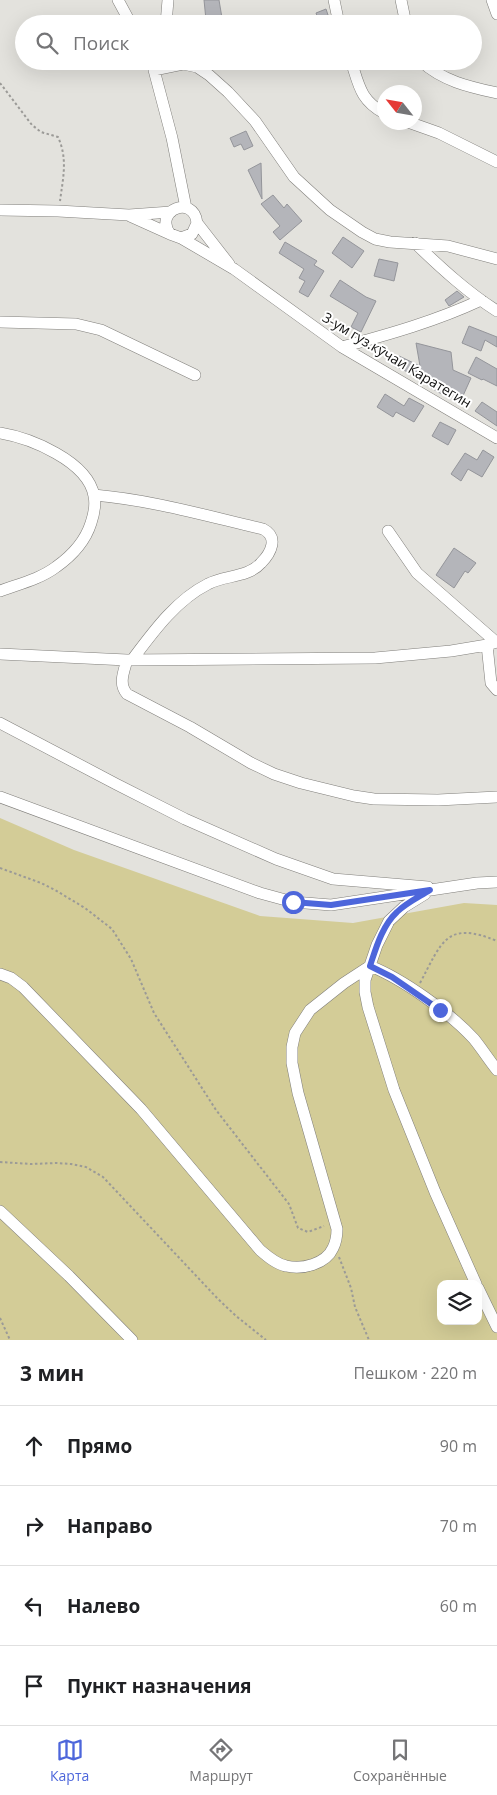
<!DOCTYPE html>
<html lang="ru">
<meta charset="utf-8">
<style>
body{margin:0;font-family:"Open Sans",sans-serif;background:#f2f2f2;color:#202124}
.controls{position:absolute;right:15px;bottom:15px;display:grid;overflow:hidden;border-radius:10px;box-shadow:0 5px 20px #0002}
.controls button{width:45px;height:45px;display:grid;place-items:center;padding:0;border:0;border-bottom:1px solid #e0e0e0;background:#fff;color:#202124;font:25px sans-serif}
.compass{position:absolute;left:377px;top:85px;width:45px;height:45px;border-radius:50%;background:#fff;box-shadow:0 5px 20px #0002;rotate:301deg}
.stop{position:absolute;width:15px;height:15px;margin:-11px;border:4px solid #4d66db;border-radius:50%;background:#fff}
.stop.end{background:#4d66db;border-color:#fff;box-shadow:0 1px 5px #0008}
.list{margin:0;padding:0;list-style:none}
h2{display:flex;justify-content:space-between;align-items:center;height:65px;margin:0;padding:0 20px;font-size:21px}
h2 small{font-size:16px;font-weight:400;color:#757577}
.list li{display:grid;grid-template-columns:32px 1fr auto;gap:15px;align-items:center;box-sizing:border-box;height:80px;padding:0 20px;border-top:1px solid #e0e0e0}
.list b{display:block;font-size:19px;white-space:nowrap}
.list em{font-size:16px;font-style:normal;color:#757577}
.icon{flex:none;width:28px;height:28px;fill:none;stroke:currentColor;stroke-width:2;stroke-linecap:round;stroke-linejoin:round}
.map{position:relative;flex:none;width:497px;height:1340px;overflow:hidden}
.search{position:absolute;background:#fff;box-shadow:0 5px 20px #0002;left:15px;right:15px;top:15px;height:55px;display:flex;align-items:center;gap:12px;box-sizing:border-box;padding:0 18px;border-radius:28px;color:#757577;font-size:19px}
.sheet{height:385px;background:#fff}
nav{display:flex;justify-content:space-around;align-items:center;box-sizing:border-box;height:70px;border-top:1px solid #e0e0e0;background:#fff;font-size:14px;color:#757577}
nav a{display:grid;justify-items:center;gap:2px}
nav .on{color:#4d66db}
.map>svg:first-child{display:block}
</style>
<div class="map">
<svg width="497" height="1340" viewBox="0 0 497 1340">
<rect width="100%" height="100%" fill="#e3e2dd"/>
<path fill="#d3cc97" fill-rule="evenodd" d="M0 818 74 850 260 916 353 923 464 903 497 905V1340H0ZM441 1284H478V1321H441Z"/>
<path fill="#b4b5ba" stroke="#94959a" d="M204 0H219L222 18 206 20Z
M326 9 331 24H320L316 13Z
M246 131 253 146 244 150 241 144 234 147 230 138Z
M261 163 262 199 248 170Z
M273 195 284 208 287 204 302 221 280 240 273 232 280 226 261 204Z
M343 237 364 251 352 268 332 253Z
M285 242 317 261 314 265 324 271 308 297 299 292 305 281 299 278 304 269 279 253Z
M379 259 398 263 394 281 374 276Z
M340 280 366 297 376 301 361 332 351 327 358 313 330 296Z
M457 291 464 297 449 306 445 300Z
M469 326 497 337V347L485 340 481 351 462 343Z
M416 343 451 352 453 370 471 378 462 398 448 391 445 396 428 386 431 382 394 366 399 356 420 366Z
M476 357 497 369V386L483 379 482 380 468 373Z
M385 394 404 406 409 398 424 406 414 422 396 412 393 417 377 407Z
M482 402 497 412V426L475 411Z
M440 422 456 430 448 445 432 436Z
M483 450 494 457 482 477 468 469 461 481 451 474 465 453 477 460Z
M454 548 476 563 468 573 465 571 454 588 436 575Z"/>
<g fill="none" stroke-linecap="round" stroke-linejoin="round">
<defs>
<path id="minor" d="M118 0 131 24
M334 0 339 24
M401 0 406 24
M492 0 497 14
M166 24 168 0
M351 61C359 85 360 100 384 113
M421 61C442 81 470 87 497 93
M408 122 439 133 497 162
M186 208 172 138 154 70 183 64 197 67 209 75 228 92 255 121 294 177 330 210 362 232 375 239 390 242 448 246 497 259
M0 210 58 211 129 215 171 212
M130 216 170 234
M197 223 192 234 181 238 170 234C153 210 194 194 197 223L229 264
M181 238 234 269 342 347 497 438
M415 243C441 268 467 292 497 311
M0 322 76 324 101 330 195 375
M342 347C390 334 436 321 481 300
M0 433C30 438 88 461 94 496 96 505 94 514 91 523 85 542 73 555 56 567 40 579 19 584 0 591
M94 495C152 500 207 516 263 529 279 537 271 553 261 563 248 578 224 575 208 584 176 600 153 632 132 660
M388 531 417 573 496 642
M487 645 491 683 497 690
M0 654 127 660 375 658 451 651 487 645 497 642
M127 660C124 671 118 684 127 694L190 727 251 763 274 774 301 783 354 796 374 799 438 800 497 797
M0 723 116 784 185 819 276 859 333 879 428 887
M0 797 260 893 293 902 331 905 477 883 497 882
M425 894 404 907 389 921 377 945 365 980V992L368 1007 394 1090 435 1192 476 1284
M0 974 11 978 23 987 141 1109 260 1250C267 1256 276 1264 286 1266 302 1270 326 1264 333 1248 336 1242 337 1235 337 1229L298 1093 292 1063V1047L295 1033 310 1010 344 983 370 966C403 979 450 1013 474 1039 482 1049 489 1060 497 1070
M0 1211 69 1276 132 1340
M478 1288 497 1327"/>
</defs>
<use href="#minor" stroke="#807f7b" stroke-width="12"/>
<path stroke="#9b9a97" stroke-width="2" stroke-dasharray="2.5 2.5" stroke-linecap="butt" d="M0 83 32 125 41 132 58 137C68 159 63 178 60 201
M0 868 41 883 55 890 85 908 112 929 131 959 154 1013 216 1110 289 1204 298 1228 308 1232 324 1226
M420 983C442 942 446 920 497 941
M0 1162 31 1164 56 1163 71 1164 86 1167 103 1177 218 1299 236 1316 266 1340
M339 1257 351 1288 355 1307 369 1340
M0 1318 10 1340"/>
<use href="#minor" stroke="#fff" stroke-width="11"/>
</g>
<g fill="none" stroke-linecap="round" stroke-linejoin="round">
<path stroke="#4d66db" stroke-width="6" d="M293 902 331 905 430 890C419 897 406 903 397 912 382 926 376 948 370 966L392 977 440 1010"/>
</g>
<g text-anchor="middle" stroke-width="4" stroke-linejoin="round" paint-order="stroke">
<g font-size="14" fill="#10100f" stroke="#fff">
<text transform="translate(397 360) rotate(31)" y="5">3-ум гуз.кӯчаи Каратегин</text>
</g>
</g>
</svg>
<div class="controls">
<button><svg class="icon" aria-label="layers" viewBox="0 0 24 24"><path d="M12 4l9 5-9 5-9-5zM3 14l9 5 9-5"/></svg></button>
</div>
<svg class="compass" viewBox="-18 -18 36 36"><path d="M0-13l5 13h-10z" fill="#e53935"/><path d="M0 13l5-13h-10z" fill="#757577"/></svg>
<div class="stop" style="left:293px;top:902px"></div>
<div class="stop end" style="left:440px;top:1010px"></div>
<div class="search"><svg class="icon" aria-label="search" viewBox="0 0 24 24"><circle cx="10" cy="10" r="6"/><path d="M15 15l6 6"/></svg>Поиск</div>
</div>
<section class="sheet">
<h2>3 мин<small>Пешком · 220 m</small></h2>
<ul class="list">
<li><svg class="icon" aria-label="ahead" viewBox="0 0 24 24"><path d="M12 20V5M6 11l6-6 6 6"/></svg><div><b>Прямо</b></div><em>90 m</em></li>
<li><svg class="icon" aria-label="right" viewBox="0 0 24 24"><path d="M7 20v-9h11M14 6l5 5-5 5"/></svg><div><b>Направо</b></div><em>70 m</em></li>
<li><svg class="icon" aria-label="left" viewBox="0 0 24 24"><path d="M17 20v-9H6M10 6l-5 5 5 5"/></svg><div><b>Налево</b></div><em>60 m</em></li>
<li><svg class="icon" aria-label="arrive" viewBox="0 0 24 24"><path d="M6 21V4h12l-3 4 3 4H6"/></svg><div><b>Пункт назначения</b></div></li>
</ul>
</section>
<nav>
<a class="on"><svg class="icon" aria-label="map" viewBox="0 0 24 24"><path d="M3 6l6-2 6 2 6-2v14l-6 2-6-2-6 2zM9 4v14M15 6v14"/></svg>Карта</a>
<a><svg class="icon" aria-label="directions" viewBox="0 0 24 24"><path d="M12 3l9 9-9 9-9-9zM9 14v-3h6M13 9l2 2-2 2"/></svg>Маршрут</a>
<a><svg class="icon" aria-label="saved" viewBox="0 0 24 24"><path d="M7 4h10v16l-5-4-5 4z"/></svg>Сохранённые</a>
</nav>
